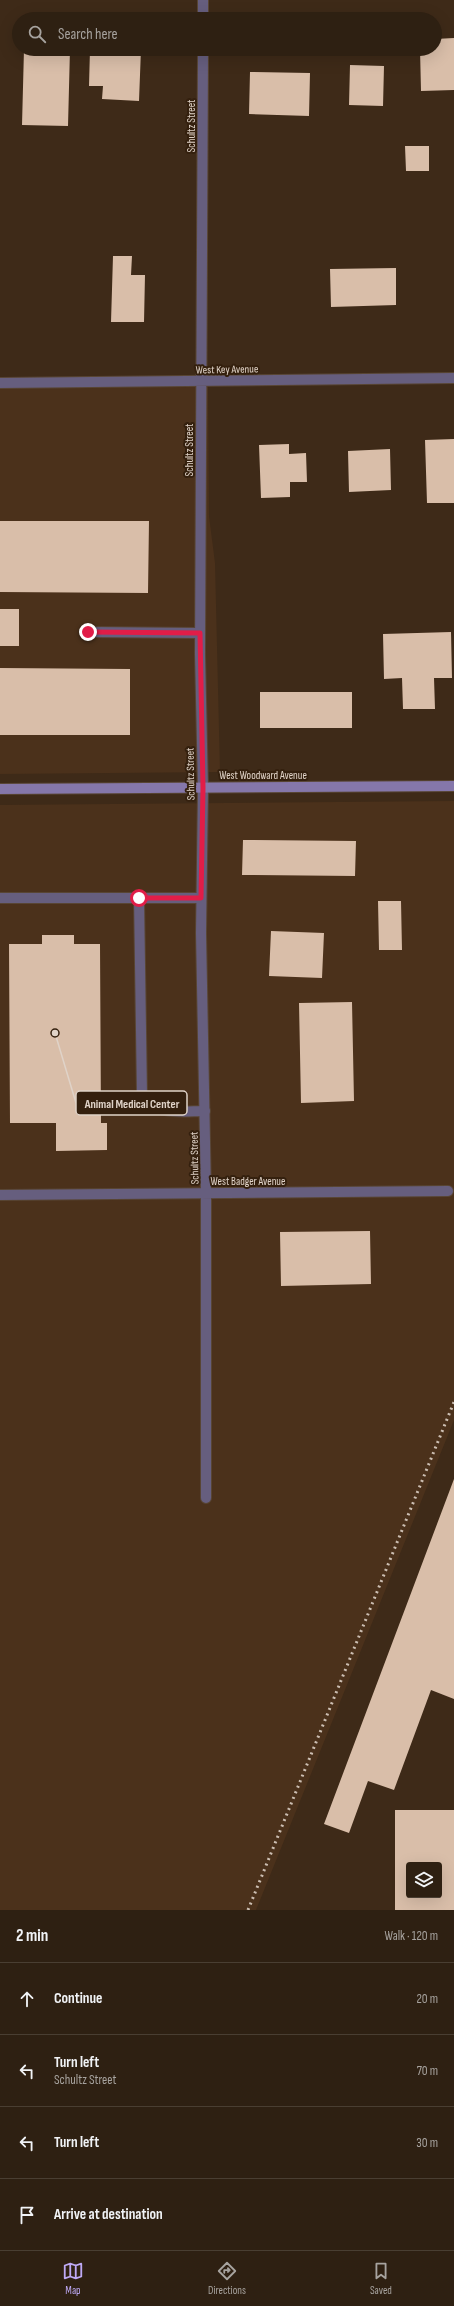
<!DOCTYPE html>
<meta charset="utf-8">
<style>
body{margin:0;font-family:"Sofia Sans Condensed",sans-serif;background:#36281b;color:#f1f3f6}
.controls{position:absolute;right:12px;bottom:12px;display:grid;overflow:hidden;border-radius:4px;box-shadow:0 4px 16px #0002}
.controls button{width:36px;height:36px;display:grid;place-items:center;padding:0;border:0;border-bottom:1px solid #493e32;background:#2e2012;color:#f1f3f6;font:20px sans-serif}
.stop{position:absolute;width:12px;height:12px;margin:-9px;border:3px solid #e11d48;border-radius:50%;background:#fff}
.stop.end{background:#e11d48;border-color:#fff;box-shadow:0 1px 4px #0008}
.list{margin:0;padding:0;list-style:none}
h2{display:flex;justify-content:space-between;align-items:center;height:52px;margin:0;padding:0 16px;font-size:17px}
h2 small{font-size:13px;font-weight:400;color:#a7a39f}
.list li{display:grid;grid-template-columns:26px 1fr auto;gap:12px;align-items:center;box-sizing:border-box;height:72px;padding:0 16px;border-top:1px solid #493e32}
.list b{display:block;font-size:15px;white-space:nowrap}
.list p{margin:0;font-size:13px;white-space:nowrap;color:#a7a39f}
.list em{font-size:13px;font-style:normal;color:#a7a39f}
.icon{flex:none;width:22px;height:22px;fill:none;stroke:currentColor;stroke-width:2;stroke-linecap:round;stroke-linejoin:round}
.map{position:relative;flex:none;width:454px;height:1910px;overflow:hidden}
.search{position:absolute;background:#2e2012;box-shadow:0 4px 16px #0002;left:12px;right:12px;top:12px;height:44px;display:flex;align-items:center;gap:10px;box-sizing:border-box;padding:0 14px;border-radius:22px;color:#a7a39f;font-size:15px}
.sheet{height:340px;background:#2e2012}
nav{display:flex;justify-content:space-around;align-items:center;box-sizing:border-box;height:56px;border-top:1px solid #493e32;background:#2e2012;font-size:11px;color:#a7a39f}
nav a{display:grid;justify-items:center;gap:2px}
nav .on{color:#bea9f5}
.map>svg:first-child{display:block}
</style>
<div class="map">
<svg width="454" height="1910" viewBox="0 0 454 1910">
<rect width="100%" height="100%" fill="#3e2a18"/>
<path fill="#4b311b" d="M0 383 208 385 209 516 215 563 220 772 0 774Z
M454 801V1420L256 1910H0V805Z"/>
<path fill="#d9bea9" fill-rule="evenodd" d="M454 38V90L421 91 420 49H435V39Z
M24 49H70L68 126 22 125Z
M90 49H141L139 101 102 99 103 86H89Z
M350 65 384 66 383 106 349 105Z
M250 72 310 73 309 116 249 114Z
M405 146H429V171H406Z
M113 256H132L131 275H145L144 322H111Z
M396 268V305L331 307 330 269Z
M454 439V503H427L425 440Z
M289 444V454L306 453 307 482H290V497L261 498 259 445Z
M390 449 391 490 349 492 348 451Z
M0 521H149L148 593 0 592Z
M0 609H19V646H0Z
M451 632 452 678H434L435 709H403L402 678 384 679 383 634Z
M0 668 130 669V735H0Z
M260 692H352V728H260Z
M243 840 356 841 355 876 242 875Z
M378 901H401L402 950H379Z
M271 931 324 933 322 978 269 976Z
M42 935H74V944H100L101 1123H107V1150L56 1151V1123H10L9 944H42Z
M352 1002 354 1101 301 1103 299 1003Z
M370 1231 371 1284 281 1286 280 1232Z
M454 1479V1699L431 1690 394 1790 368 1781 349 1833 324 1824Z
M395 1810H454V1910H395ZM409 1865H439V1895H409Z"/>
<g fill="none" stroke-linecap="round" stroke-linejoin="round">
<defs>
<path id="lane" d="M88 632 200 633
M0 898H201
M139 898 142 1096C156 1116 183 1111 205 1111"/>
<path id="street" d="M203 19V0
M203 49 200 654 203 788 201 933 206 1193V1498
M0 383 454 378
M0 1195 448 1191"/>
<path id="secondary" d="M0 789 454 786"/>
</defs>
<use href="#lane" stroke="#584534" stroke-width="12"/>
<use href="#street" stroke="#584534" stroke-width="12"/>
<use href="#secondary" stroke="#584534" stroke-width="12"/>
<use href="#lane" stroke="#665e7e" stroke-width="10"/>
<use href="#street" stroke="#665e7e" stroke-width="10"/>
<use href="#secondary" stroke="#8577aa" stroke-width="10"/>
<path stroke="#ccbeb2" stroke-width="3" stroke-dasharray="2 4" stroke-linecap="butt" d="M248 1910 454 1402"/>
</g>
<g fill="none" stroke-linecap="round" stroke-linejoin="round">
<path stroke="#e11d48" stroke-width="5" d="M88 632 200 633 203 788 201 898H139"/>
</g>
<g text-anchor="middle" stroke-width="4" stroke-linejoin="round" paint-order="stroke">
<g font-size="11" fill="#e0d3c8" stroke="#34200e">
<text transform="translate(191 126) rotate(-90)" y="4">Schultz Street</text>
<text transform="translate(227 369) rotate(-1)" y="4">West Key Avenue</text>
<text transform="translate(189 450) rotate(-90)" y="4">Schultz Street</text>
<text transform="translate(190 774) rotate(-91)" y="4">Schultz Street</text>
<text x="263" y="779">West Woodward Avenue</text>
<text transform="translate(194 1158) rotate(-91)" y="4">Schultz Street</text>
<text x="248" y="1185">West Badger Avenue</text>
</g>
</g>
<path fill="none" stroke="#e0d3c8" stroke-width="1.5" d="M55 1033L76 1103"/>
<circle fill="#e0d3c8" stroke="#34200e" stroke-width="1.5" cx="55" cy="1033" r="4"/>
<rect fill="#34200e" stroke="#e0d3c8" stroke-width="1.5" x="76" y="1091" width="111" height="24" rx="4"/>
<g font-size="12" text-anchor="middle" font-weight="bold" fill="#e0d3c8">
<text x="132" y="1108">Animal Medical Center</text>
</g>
</svg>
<div class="controls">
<button><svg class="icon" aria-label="layers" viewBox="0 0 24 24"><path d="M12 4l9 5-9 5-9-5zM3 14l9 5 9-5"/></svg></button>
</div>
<div class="stop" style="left:139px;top:898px"></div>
<div class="stop end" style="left:88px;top:632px"></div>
<div class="search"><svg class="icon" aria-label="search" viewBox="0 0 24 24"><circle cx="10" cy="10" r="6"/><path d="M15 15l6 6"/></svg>Search here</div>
</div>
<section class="sheet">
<h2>2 min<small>Walk · 120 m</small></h2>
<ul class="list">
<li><svg class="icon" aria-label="ahead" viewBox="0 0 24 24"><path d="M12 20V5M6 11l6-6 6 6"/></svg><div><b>Continue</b></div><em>20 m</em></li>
<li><svg class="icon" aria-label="left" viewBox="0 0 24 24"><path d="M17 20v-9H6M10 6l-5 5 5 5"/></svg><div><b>Turn left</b><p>Schultz Street</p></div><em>70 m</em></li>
<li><svg class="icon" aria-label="left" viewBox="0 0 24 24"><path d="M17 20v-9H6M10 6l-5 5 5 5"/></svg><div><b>Turn left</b></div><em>30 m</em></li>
<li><svg class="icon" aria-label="arrive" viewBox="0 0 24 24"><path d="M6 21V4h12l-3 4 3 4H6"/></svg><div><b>Arrive at destination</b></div></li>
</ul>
</section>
<nav>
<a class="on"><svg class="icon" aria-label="map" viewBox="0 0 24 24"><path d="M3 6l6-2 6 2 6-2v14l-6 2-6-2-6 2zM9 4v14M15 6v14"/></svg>Map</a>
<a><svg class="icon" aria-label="directions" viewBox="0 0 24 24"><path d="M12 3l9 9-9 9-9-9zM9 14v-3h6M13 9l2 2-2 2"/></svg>Directions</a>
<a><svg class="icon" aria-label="saved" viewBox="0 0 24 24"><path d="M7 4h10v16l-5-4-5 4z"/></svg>Saved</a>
</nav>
